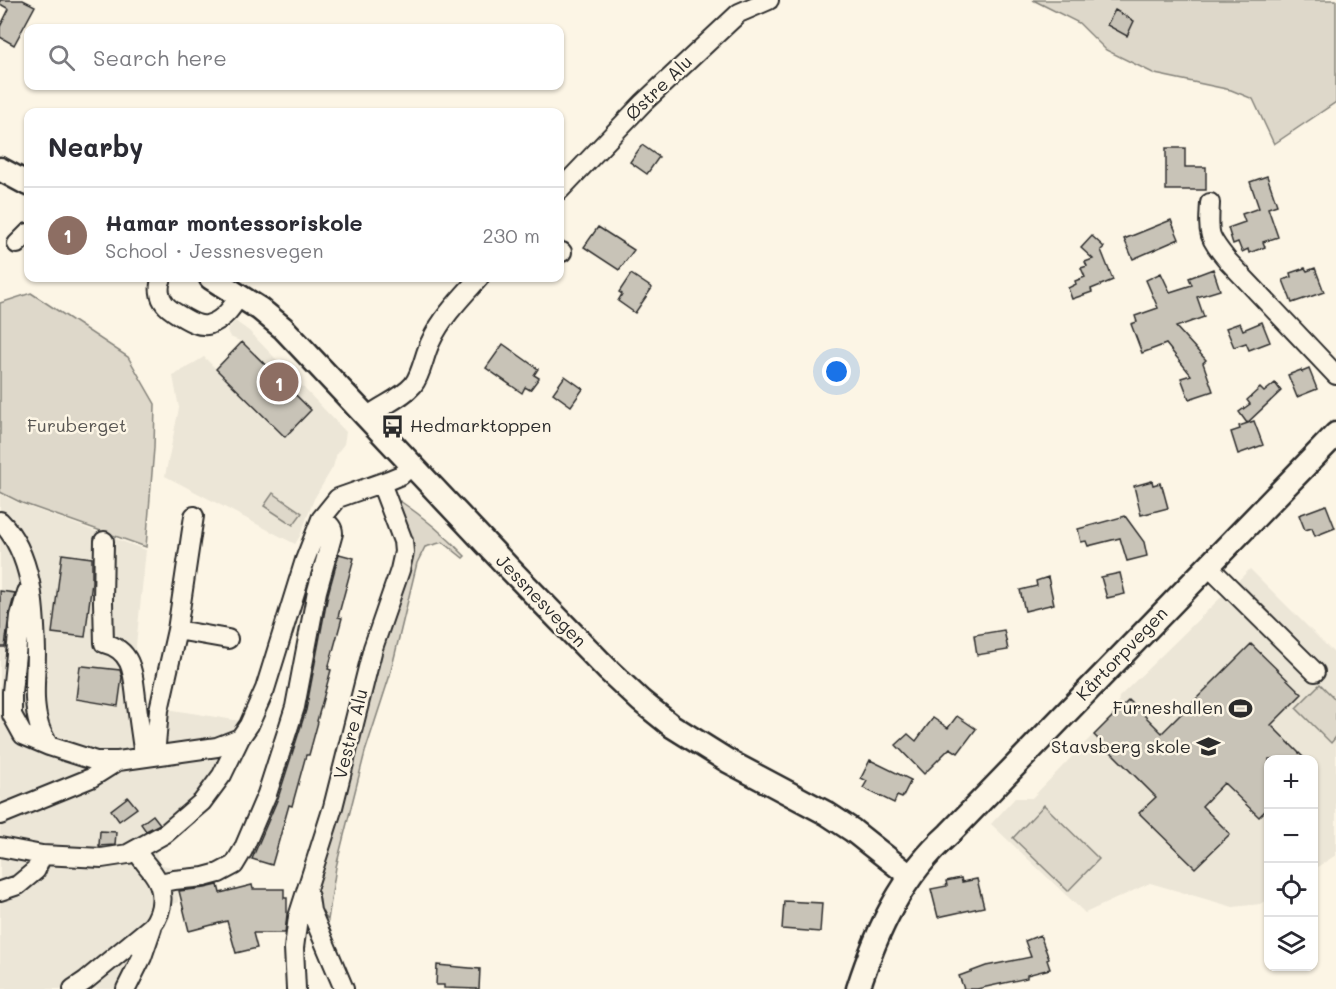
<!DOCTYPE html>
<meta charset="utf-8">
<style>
body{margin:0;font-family:Mali,sans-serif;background:#f2f2f3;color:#2b2b33}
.controls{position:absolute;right:18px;bottom:18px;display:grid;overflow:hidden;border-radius:12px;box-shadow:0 2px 4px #0004}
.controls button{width:54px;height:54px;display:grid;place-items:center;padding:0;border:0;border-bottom:2px solid #e1e1e2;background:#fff;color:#2b2b33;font:30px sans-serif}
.you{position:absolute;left:837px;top:372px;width:21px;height:21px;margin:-15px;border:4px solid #fff;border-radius:50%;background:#1a73e8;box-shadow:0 0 0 9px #1a73e833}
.badge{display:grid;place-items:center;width:39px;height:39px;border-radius:50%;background:#0f766e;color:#fff;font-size:20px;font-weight:700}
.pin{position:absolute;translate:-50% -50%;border:3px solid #fff;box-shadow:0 2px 6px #0006}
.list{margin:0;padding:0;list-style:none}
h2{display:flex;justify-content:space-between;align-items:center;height:78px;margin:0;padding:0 24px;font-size:26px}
h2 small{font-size:20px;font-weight:400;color:#7c7c81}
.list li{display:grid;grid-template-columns:39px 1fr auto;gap:18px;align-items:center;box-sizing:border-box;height:96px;padding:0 24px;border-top:2px solid #e1e1e2}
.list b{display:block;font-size:22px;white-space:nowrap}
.list p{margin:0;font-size:20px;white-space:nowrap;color:#7c7c81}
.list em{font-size:20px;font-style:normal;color:#7c7c81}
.icon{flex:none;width:33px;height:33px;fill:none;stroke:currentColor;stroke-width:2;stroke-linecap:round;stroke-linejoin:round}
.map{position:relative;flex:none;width:1336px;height:989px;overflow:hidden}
.search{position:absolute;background:#fff;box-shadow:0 2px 4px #0004;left:24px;top:24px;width:540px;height:66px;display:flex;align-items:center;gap:15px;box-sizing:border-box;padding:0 21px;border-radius:12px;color:#7c7c81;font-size:22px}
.panel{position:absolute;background:#fff;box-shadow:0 2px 4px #0004;left:24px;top:108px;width:540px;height:174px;border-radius:12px}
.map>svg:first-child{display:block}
</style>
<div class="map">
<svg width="1336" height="989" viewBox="0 0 1336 989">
<rect width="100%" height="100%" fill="#fcf5e5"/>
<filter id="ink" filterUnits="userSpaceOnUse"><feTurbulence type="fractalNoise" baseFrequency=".0167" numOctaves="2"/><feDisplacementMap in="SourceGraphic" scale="12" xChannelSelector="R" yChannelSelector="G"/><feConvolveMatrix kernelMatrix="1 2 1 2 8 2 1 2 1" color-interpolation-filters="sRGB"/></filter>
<g filter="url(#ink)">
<path fill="#ece6d7" d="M235 321 249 331 346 432 344 444 337 453 333 467 314 499 300 536 295 544 165 476 179 408 173 376 204 357 216 369 242 342 230 337 227 331Z
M0 494 21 504 146 550 130 703 259 724 242 761 220 795 156 850 159 864 188 871 178 888V902L171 905 141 981 136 989H0Z
M1250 569 1336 655V855L1314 869V760H1268V899L1260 904 1233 907 1150 883 1085 913 991 824 1015 798H1032L1117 710 1119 697Z"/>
<path fill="#ded8ca" stroke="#84827a" stroke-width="1.5" d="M1033 0H1336V102L1274 144 1253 99 1231 90 1155 74 1106 50 1079 23Z
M31 293 128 357 155 404 154 448 146 547 22 503 0 492V303Z
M273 493 302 513 293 525 264 506Z
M400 501C425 518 444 534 465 556L463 558 443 542 425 547 417 563 390 675 365 752 336 867 328 920 315 904 316 878 400 582 412 554V537L398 505Z
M1320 684 1336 700V737L1331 743 1296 708Z
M1044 805 1099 859 1068 891 1013 838Z"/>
<path fill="#c8c3b7" stroke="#2b2b2b" stroke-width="1.5" d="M0 0H23L35 6 14 45 0 37V27L9 9 0 4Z
M1115 10 1134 21 1127 36 1107 25Z
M642 145 659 157 647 174 630 162Z
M1166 148H1185V167H1206V190H1166Z
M1267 176 1277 205 1268 208 1278 237 1263 242 1265 247 1249 253 1248 249 1242 252 1238 242 1233 244 1228 228 1245 222 1242 214 1259 208 1250 182Z
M1171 220 1179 239 1133 259 1124 239Z
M598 227 634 250 619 270 584 247Z
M1092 236 1104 247 1101 250 1113 280 1091 289 1092 292 1072 299 1068 288 1076 284 1075 281 1085 277 1081 268 1087 266 1085 262 1093 259 1081 248Z
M1305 268 1307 271 1315 268 1324 292 1292 303 1283 280 1291 277 1290 273Z
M1213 269 1220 290 1197 297 1204 317 1176 327 1206 360 1203 363 1213 391 1189 399 1181 378 1191 375 1166 344 1142 353 1131 324 1137 322 1135 316 1158 308 1146 280 1161 273 1170 292 1192 285 1189 278Z
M631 274 652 288 635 313 618 301 622 294 619 292Z
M1262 322 1270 342 1249 350 1246 343 1234 347 1226 328 1240 323 1243 330Z
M242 342 311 410 285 437 216 369Z
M503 344 538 369 534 375 539 378 530 390 525 387 522 393 486 368Z
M1309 369 1317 389 1297 397 1288 375 1301 370 1302 372Z
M565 376 583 389 571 406 553 393Z
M1275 383 1281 391 1247 423 1239 412 1250 404 1247 400 1260 388 1264 392Z
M1254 421 1263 445 1238 454 1231 432 1240 429 1239 426Z
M1152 481 1153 485 1160 483 1161 486H1162L1168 508 1141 515 1134 486Z
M1326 505 1335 528 1315 536 1312 528 1305 530 1299 515Z
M1125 516 1144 542 1147 556 1127 561 1120 538 1088 546 1086 541 1081 542 1078 529Z
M62 554 92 558V582L85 637 52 633Z
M339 554 354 558 338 617 342 618 328 669 331 670 317 721 318 722 309 755H306L292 806 289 805 272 865 252 859 278 798 306 710 328 594Z
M1120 573 1125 594 1107 598 1101 577Z
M1048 577 1054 604 1025 611 1020 590 1037 586 1036 581Z
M0 591 15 593 9 615 5 647H0Z
M1004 630 1008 650 977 655 974 635Z
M1251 644 1302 694 1271 725 1305 759H1269V807L1259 817 1224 783 1202 806 1230 834 1195 868 1139 813 1156 797 1094 735 1129 700 1162 733Z
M80 666H83L120 670 122 677 118 706 76 699Z
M957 716 976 729 958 753 950 748 924 774 896 745 908 734 916 741 933 718 948 728Z
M870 760 911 780 902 798 897 796 894 803 863 788 867 781 861 778Z
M128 797 137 808 119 821 111 810Z
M153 815 160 824 146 831 141 824Z
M100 831 116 832 115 845 99 846Z
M961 878 962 882 977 879 984 907 938 917 931 889 947 886 946 881Z
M218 885 220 893 252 885 253 889H284V898H287V914L285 933H253L257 948 236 953 227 921 189 931 179 891 205 888Z
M784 901 822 903 820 932 782 929Z
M1040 935 1049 959 1047 960 1050 969 1027 975V978L977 989H964L959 976 986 966 1031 957 1025 941Z
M437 965 480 969 479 989 444 988V985H436Z"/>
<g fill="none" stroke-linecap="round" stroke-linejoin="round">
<defs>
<path id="minor" d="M560 190 643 103 739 13 769 0
M1210 203C1208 236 1208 236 1228 261L1336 375
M17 244 28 233
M560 252H562
M162 278C158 286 159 297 165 304 169 310 190 322 197 324 200 325 207 326 210 324 224 320 233 306 240 295
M367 417C382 405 401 399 413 385 422 374 424 354 431 341 442 317 462 297 479 278
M0 521C33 554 35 608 36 652 36 677 32 701 39 725 41 733 46 740 49 746L96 761H118L217 747 240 738
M104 541 103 602 104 643C136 651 133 680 137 705 139 723 142 740 144 757
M1208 566 1315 672
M27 592 20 616 12 692V715L23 735 49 746
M177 630 228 639
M155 756 159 710 177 630 194 516
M0 815 91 778 118 761
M0 847 42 855 102 858 128 854 166 833 202 802 222 775 240 738 249 725 265 689 305 560 321 519 338 498 389 480 401 475 412 465
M159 883 174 880 204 877 219 873 234 865 243 850 267 794 295 707 317 591 333 533C333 526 327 522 321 519
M0 891 18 885 36 870 42 855
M306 891 309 897 311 911 344 989
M73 989 85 981 152 926C164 910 165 889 153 873 147 865 141 859 136 850
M126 989 142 957 152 928
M296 989 294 948 298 917 333 807 373 648 400 570 404 552 403 541 381 483"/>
<path id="major" d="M0 169 28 184
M211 278 260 309 283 328 508 567 609 671 641 701 672 726 728 761 826 813 852 830 910 876
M858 989C877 930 902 876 949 834L1336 434"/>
</defs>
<use href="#minor" stroke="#2b2b2b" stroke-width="22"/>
<use href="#major" stroke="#2b2b2b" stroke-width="27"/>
<use href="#minor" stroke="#fcf5e5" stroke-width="18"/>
<use href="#major" stroke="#fcf5e5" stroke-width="22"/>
</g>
</g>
<defs>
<symbol id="bus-bare" viewBox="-9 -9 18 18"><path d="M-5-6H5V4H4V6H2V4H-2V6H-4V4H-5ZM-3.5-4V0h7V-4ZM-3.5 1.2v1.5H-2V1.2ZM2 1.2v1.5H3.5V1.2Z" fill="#2b2b2b" stroke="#fcf5e5" stroke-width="2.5" paint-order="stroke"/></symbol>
<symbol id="stadium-bare" viewBox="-9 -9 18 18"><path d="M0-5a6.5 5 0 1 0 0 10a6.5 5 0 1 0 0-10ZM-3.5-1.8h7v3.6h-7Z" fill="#2b2b2b" stroke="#fcf5e5" stroke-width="2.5" paint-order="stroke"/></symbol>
<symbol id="school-bare" viewBox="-9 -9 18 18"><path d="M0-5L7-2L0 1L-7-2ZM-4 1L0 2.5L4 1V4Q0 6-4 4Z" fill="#2b2b2b" stroke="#fcf5e5" stroke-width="2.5" paint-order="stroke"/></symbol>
</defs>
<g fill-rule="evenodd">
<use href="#bus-bare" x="376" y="410" width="33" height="33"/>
<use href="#stadium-bare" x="1224" y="692" width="33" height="33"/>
<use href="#school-bare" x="1192" y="730" width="33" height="33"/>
</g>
<g text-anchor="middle" stroke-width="5" stroke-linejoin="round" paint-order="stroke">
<g font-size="18" fill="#2b2b2b" stroke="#fcf5e5">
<text transform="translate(659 88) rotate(-44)" y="6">Østre Alu</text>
<text transform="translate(541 601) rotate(46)" y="6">Jessnesvegen</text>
<text transform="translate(1122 654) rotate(-46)" y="6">Kårtorpvegen</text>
<text transform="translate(351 734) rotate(-76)" y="6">Vestre Alu</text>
</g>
<g font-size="18" fill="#585653" stroke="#fcf5e5">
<text x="77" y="432">Furuberget</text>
</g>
<g font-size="18" fill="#2b2b2b" stroke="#fcf5e5" text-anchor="end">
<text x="410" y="432" text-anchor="start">Hedmarktoppen</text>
<text x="1223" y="714">Furneshallen</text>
<text x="1191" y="753">Stavsberg skole</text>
</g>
</g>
</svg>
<div class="controls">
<button>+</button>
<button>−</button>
<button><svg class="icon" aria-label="locate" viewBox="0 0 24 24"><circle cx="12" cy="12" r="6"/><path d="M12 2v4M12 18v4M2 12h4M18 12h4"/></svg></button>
<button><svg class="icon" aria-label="layers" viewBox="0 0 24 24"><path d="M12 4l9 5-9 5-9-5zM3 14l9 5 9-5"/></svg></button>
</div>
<div class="you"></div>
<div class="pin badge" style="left:279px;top:382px;background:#8d6e63">1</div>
<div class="search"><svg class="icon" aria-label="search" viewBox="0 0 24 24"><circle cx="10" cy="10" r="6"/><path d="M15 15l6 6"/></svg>Search here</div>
<section class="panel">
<h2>Nearby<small></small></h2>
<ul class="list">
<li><span class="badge" style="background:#8d6e63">1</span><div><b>Hamar montessoriskole</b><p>School · Jessnesvegen</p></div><em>230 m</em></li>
</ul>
</section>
</div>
